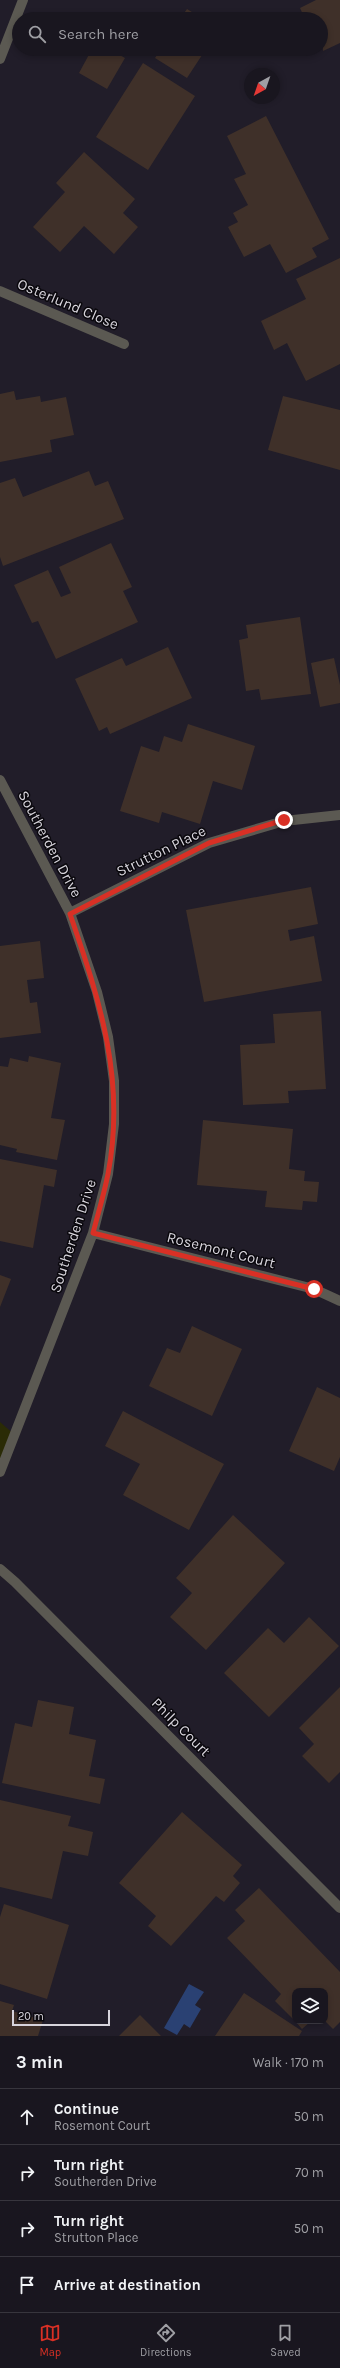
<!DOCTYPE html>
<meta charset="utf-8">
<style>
body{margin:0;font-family:Karla,sans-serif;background:#221f28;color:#f1f3f6}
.controls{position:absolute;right:12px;bottom:12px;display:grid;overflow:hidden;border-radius:8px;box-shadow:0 2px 6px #0003}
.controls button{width:36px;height:36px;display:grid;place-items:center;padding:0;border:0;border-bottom:1px solid #37353d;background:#19161f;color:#f1f3f6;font:20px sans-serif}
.compass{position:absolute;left:244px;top:68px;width:36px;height:36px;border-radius:50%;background:#19161f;box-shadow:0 2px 6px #0003;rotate:220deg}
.scale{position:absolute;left:12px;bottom:10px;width:98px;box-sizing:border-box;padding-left:4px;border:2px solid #d7d4dc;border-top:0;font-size:11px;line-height:14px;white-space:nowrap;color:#d7d4dc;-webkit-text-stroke:3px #0a080d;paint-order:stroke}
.stop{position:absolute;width:12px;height:12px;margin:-9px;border:3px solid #d93025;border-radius:50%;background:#fff}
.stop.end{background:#d93025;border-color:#fff;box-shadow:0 1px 4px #0008}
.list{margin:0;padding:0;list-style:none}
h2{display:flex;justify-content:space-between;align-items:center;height:52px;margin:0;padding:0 16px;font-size:17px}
h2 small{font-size:13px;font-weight:400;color:#9f9fa4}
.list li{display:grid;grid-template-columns:26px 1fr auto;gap:12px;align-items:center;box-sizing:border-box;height:56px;padding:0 16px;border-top:1px solid #37353d}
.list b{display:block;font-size:15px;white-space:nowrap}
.list p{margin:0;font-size:13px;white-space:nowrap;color:#9f9fa4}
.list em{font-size:13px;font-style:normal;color:#9f9fa4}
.icon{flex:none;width:22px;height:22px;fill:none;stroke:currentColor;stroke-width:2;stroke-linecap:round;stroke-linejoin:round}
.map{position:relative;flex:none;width:340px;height:2036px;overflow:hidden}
.search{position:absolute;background:#19161f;box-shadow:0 2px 6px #0003;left:12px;right:12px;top:12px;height:44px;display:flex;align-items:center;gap:10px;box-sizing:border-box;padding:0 14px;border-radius:22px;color:#9f9fa4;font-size:15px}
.sheet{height:276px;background:#19161f}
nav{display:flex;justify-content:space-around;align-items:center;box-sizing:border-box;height:56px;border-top:1px solid #37353d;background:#19161f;font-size:11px;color:#9f9fa4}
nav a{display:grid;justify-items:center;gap:2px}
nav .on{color:#d93025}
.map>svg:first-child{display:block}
</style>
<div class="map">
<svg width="340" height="2036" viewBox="0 0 340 2036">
<rect width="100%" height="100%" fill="#211d29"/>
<path fill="#2a2b06" d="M0 1422 15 1435 0 1474Z"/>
<path fill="#2a4173" d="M189 1984 204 1992 195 2005 201 2009 190 2028 184 2024 177 2035 164 2028Z"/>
<path fill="#3f3029" d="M316 0H340V43L323 51 321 19H305L300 8Z
M187 9 203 19H180Z
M92 49H109L125 58 107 89 79 73Z
M161 49H206L187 78 155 58Z
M143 63 195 96 148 170 96 137Z
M266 116 329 239 312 248 317 257 286 273 270 244 244 257 228 227 238 222 233 213 248 205 234 179 246 174 227 136Z
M84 152 135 199 123 213 138 227 114 254 84 226 60 252 33 227 65 192 56 183Z
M340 258V364L306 381 287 343 274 350 261 321 306 299 296 279Z
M14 391 16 400 40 396 41 402 66 397 74 435 50 440 52 452 0 462V394Z
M283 396 340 410V470L268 450Z
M89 471 95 486 108 481 124 519 3 566 0 557V483L15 478 23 497Z
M111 543 132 587 123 591 138 622 56 659 38 621 32 623 14 585 48 570 61 597 71 593 59 567Z
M300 617 311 694 261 700 259 689 246 691 239 640 248 638 246 625Z
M168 647 192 698 110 734 107 727 99 731 75 679 122 658 126 666Z
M334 658 340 685V703L320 707 311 663Z
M188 724 255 746 242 790 213 781 200 824 162 812 159 823 120 811 141 746 159 752 164 736 182 742Z
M311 887 318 924 288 930 290 941 314 936 322 981 204 1002 186 910Z
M40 941 44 978 27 980 30 1003 37 1002 41 1033 0 1038V946Z
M321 1011 326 1089 288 1091 289 1103 243 1105 240 1045 275 1043 273 1014Z
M29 1056 61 1063 51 1118 65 1120 57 1160 16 1152 17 1149 0 1145V1066L8 1067 10 1058 28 1062Z
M203 1120 293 1129 289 1169 305 1171 304 1181 319 1182 317 1202 303 1201 302 1210 265 1207 267 1191 197 1185Z
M0 1159 57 1170 54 1187 44 1185 33 1248 0 1241Z
M0 1275 11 1279 0 1307Z
M192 1326 242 1349 212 1416 149 1386 167 1348 180 1353Z
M317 1387 340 1398V1457L334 1471 289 1451Z
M123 1411 224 1464 189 1530 123 1495 140 1464 105 1446Z
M233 1515 285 1563 206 1650 170 1617 192 1593 176 1578Z
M309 1617 339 1646 269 1717 224 1673 268 1628 284 1643Z
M340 1687V1772L329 1783 302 1756 314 1744 299 1728Z
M38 1700 74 1707 69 1734 96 1740 89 1776 105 1779 100 1804 2 1783 15 1723 32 1727Z
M0 1800 71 1816 68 1826 93 1832 88 1856 63 1851 52 1899 0 1887Z
M182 1812 242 1865 233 1876 240 1883 224 1902 216 1896 171 1946 148 1926 156 1916 119 1883Z
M259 1888 340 1972V2022L333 2029 325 2021V1991H295V2021L275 2001 281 1994 227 1938 245 1921 235 1910Z
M4 1904 69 1925 47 1999 0 1984V1917Z
M244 1993 302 2031 299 2036H215Z
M0 2001 14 2005 12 2011 43 2020 38 2036H0Z
M140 2015 161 2036H119Z
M295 2021H311L302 2029Z"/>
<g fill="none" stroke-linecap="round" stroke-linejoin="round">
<path stroke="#5b5952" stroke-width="10" d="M0 59 23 0
M0 291 124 344
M0 780 70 913 97 992 108 1037 114 1081V1124L108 1174 93 1233 0 1472
M70 913 209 843 284 821 340 815
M93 1233 314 1289 340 1301
M0 1569 15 1582 340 1908"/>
</g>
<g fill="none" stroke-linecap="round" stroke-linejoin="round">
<path stroke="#d93025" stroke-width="5" d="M284 820 209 843 70 914C100 1001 126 1081 108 1174 104 1194 98 1214 93 1233L314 1289"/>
</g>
<g text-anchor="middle" stroke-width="3" stroke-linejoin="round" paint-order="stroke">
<g font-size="15" fill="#d7d4dc" stroke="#0a080d">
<text transform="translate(68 304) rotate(23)" y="5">Osterlund Close</text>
<text transform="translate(50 844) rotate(62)" y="5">Southerden Drive</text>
<text transform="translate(161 851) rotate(-26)" y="5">Strutton Place</text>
<text transform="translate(73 1236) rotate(-72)" y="5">Southerden Drive</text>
<text transform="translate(221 1250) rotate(14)" y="5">Rosemont Court</text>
<text transform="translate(181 1727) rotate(45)" y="5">Philp Court</text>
</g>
</g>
</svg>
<div class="controls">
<button><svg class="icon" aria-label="layers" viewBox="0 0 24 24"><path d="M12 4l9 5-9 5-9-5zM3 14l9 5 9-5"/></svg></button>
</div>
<svg class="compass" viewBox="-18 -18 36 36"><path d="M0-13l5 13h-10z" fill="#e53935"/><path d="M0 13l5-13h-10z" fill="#9f9fa4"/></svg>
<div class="scale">20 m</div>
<div class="stop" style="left:314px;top:1289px"></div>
<div class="stop end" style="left:284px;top:820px"></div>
<div class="search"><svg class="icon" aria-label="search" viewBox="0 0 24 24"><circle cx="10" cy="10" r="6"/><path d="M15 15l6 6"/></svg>Search here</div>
</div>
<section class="sheet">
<h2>3 min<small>Walk · 170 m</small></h2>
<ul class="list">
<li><svg class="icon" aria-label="ahead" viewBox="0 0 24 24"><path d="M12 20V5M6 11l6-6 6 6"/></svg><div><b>Continue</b><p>Rosemont Court</p></div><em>50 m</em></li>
<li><svg class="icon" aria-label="right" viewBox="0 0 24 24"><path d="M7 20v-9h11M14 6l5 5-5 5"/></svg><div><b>Turn right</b><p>Southerden Drive</p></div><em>70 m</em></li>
<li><svg class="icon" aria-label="right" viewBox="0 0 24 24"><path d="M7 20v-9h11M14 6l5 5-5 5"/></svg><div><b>Turn right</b><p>Strutton Place</p></div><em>50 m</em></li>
<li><svg class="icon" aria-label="arrive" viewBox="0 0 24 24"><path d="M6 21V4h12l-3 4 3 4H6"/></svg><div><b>Arrive at destination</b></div></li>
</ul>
</section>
<nav>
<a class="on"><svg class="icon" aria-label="map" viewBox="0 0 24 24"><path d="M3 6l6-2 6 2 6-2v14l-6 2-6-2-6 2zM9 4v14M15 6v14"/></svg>Map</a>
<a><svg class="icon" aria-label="directions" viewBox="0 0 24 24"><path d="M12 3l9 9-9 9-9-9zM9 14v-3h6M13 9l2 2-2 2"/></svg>Directions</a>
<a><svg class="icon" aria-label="saved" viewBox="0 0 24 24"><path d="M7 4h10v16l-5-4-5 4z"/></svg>Saved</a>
</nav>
